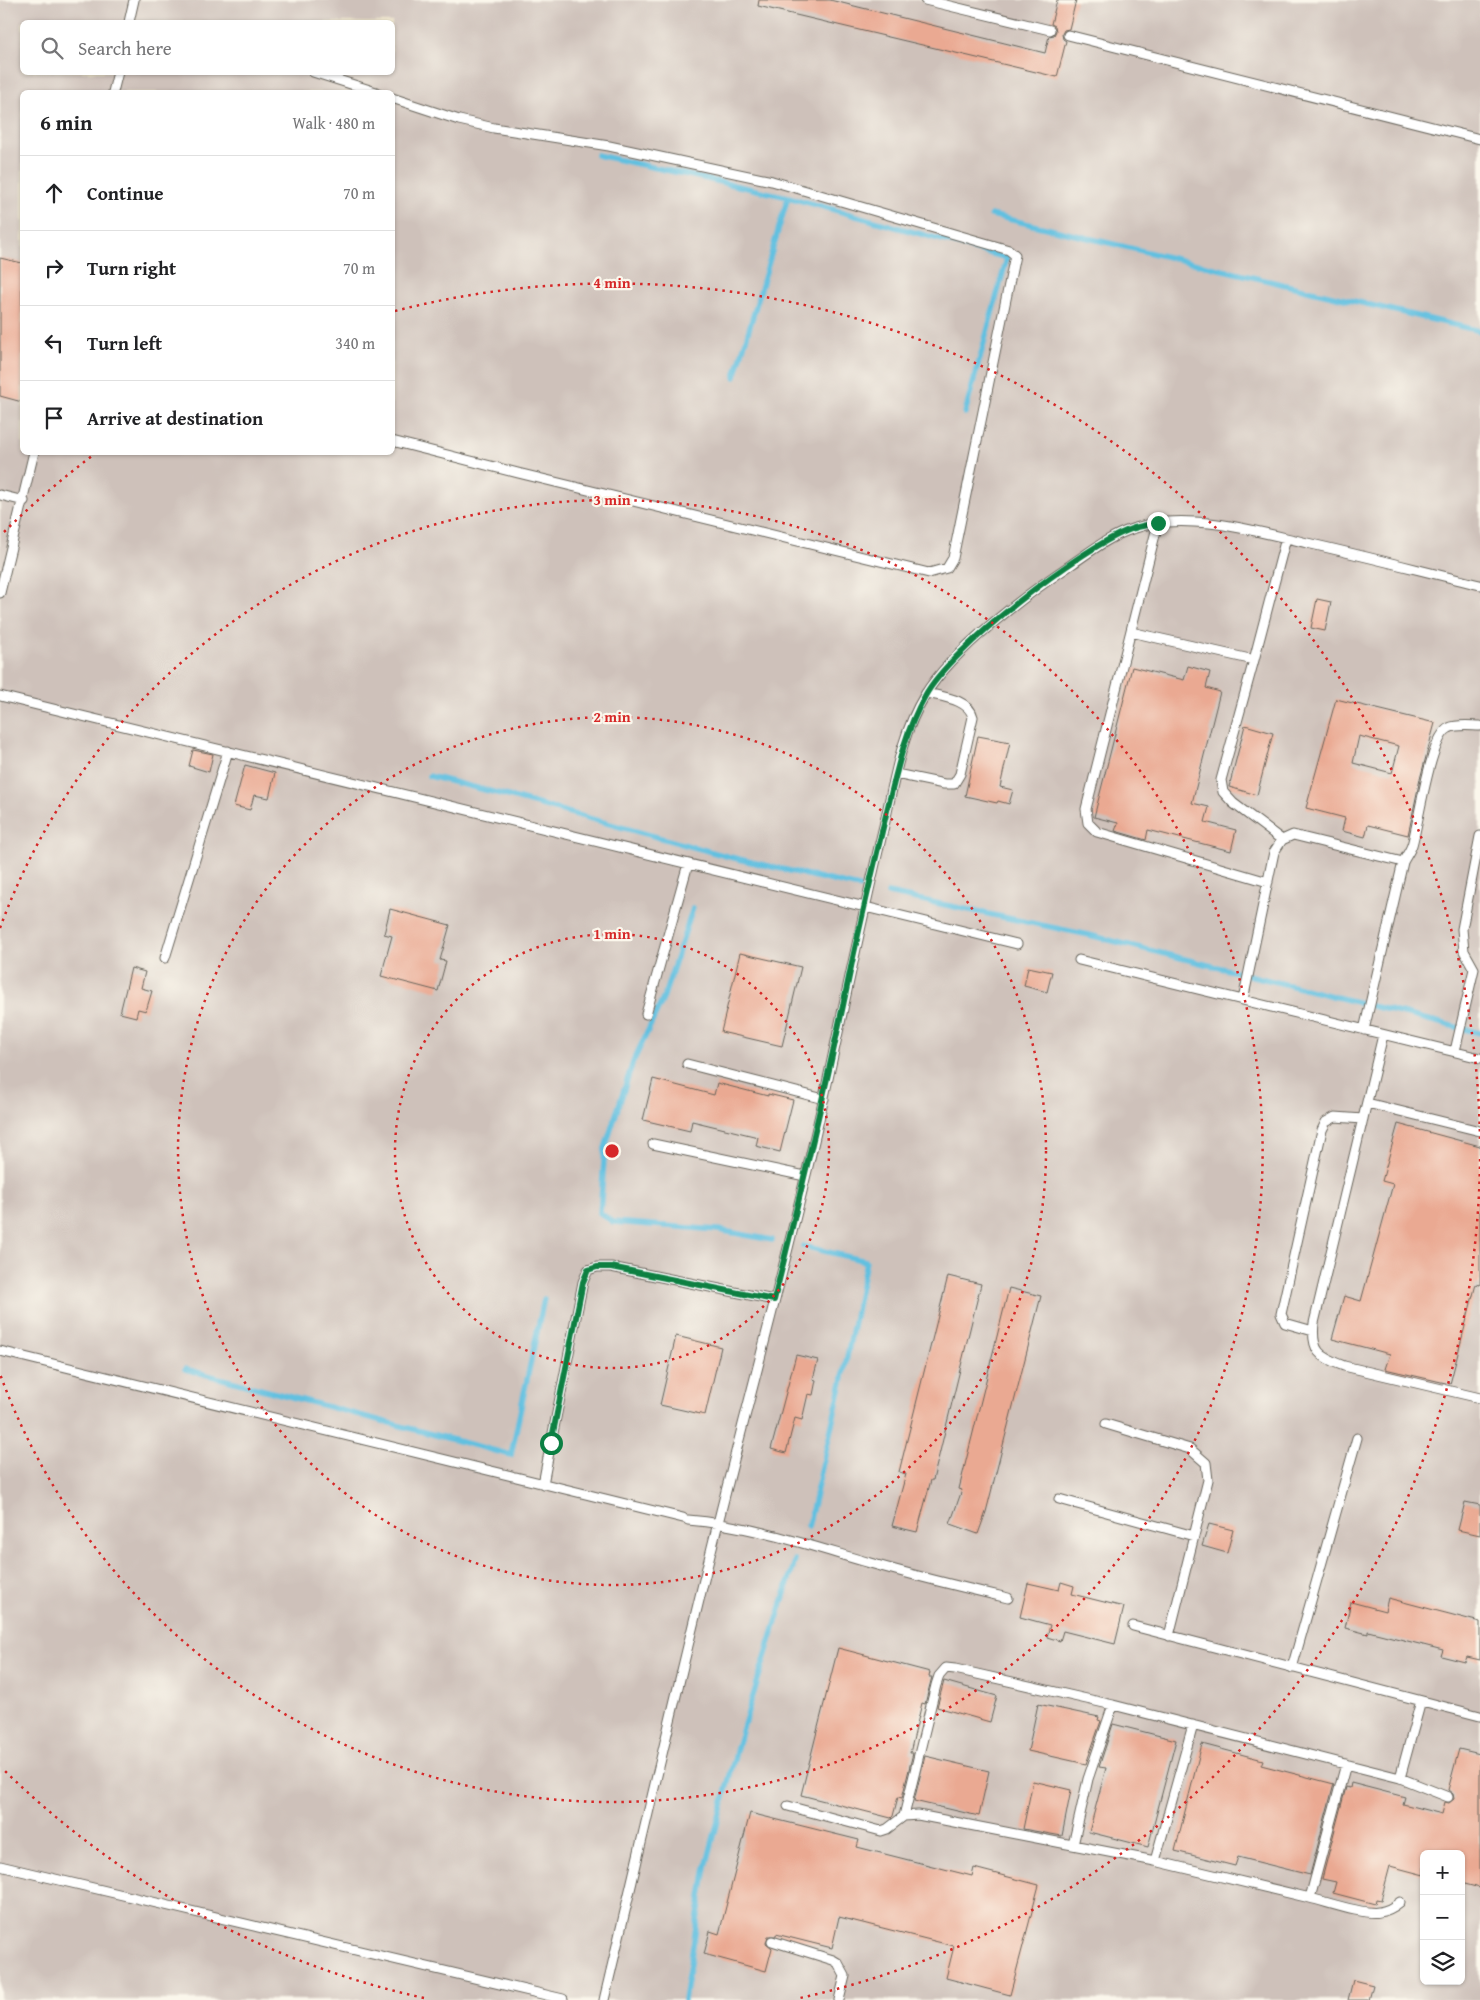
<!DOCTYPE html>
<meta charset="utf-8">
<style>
body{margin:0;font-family:"Gentium Book Plus",serif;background:#f6f6f6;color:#202124}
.controls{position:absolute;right:15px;bottom:15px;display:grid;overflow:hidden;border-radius:8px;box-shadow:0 1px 4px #0004}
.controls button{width:45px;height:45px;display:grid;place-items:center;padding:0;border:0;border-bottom:1px solid #e0e0e0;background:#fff;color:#202124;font:25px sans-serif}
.stop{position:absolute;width:15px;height:15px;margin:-11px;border:4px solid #0b8043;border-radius:50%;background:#fff}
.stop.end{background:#0b8043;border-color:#fff;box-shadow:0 1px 5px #0008}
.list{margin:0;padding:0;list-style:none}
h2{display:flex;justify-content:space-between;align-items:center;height:65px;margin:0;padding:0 20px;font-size:21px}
h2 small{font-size:16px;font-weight:400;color:#757577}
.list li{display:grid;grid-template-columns:32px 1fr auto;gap:15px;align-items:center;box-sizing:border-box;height:75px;padding:0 20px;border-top:1px solid #e0e0e0}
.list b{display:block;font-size:19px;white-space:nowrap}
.list em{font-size:16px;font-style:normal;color:#757577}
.icon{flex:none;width:28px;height:28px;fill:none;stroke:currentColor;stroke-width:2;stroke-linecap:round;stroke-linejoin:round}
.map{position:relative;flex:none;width:1480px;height:2000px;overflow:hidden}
.search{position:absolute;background:#fff;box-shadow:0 1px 4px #0004;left:20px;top:20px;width:375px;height:55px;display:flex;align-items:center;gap:12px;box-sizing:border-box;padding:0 18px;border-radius:8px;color:#757577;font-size:19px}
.panel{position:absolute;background:#fff;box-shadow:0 1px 4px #0004;left:20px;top:90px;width:375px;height:365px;border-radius:8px}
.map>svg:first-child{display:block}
</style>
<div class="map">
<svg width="1480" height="2000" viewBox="0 0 1480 2000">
<rect width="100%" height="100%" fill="#fbf7ec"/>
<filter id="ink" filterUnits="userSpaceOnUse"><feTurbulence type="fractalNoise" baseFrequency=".02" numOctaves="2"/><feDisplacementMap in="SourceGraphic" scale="10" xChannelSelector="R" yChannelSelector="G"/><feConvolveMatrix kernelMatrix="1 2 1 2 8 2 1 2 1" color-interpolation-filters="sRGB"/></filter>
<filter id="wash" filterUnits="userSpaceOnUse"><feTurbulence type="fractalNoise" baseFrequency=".0096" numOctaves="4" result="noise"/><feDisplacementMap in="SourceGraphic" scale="20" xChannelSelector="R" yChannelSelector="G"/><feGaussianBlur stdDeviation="1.12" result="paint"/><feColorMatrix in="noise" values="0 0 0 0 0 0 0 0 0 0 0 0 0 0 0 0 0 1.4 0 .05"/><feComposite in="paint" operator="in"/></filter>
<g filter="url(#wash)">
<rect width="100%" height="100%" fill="#f2e8ce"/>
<path fill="#cec1ba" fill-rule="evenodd" d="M0 0H1480V2000H0ZM22 22H392V72H22ZM22 92H392V452H22ZM1424 1854H1461V1981H1424Z"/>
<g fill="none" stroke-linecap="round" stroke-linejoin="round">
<path stroke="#62c0e0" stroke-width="5.5" d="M597 155 788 197 735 377
M788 197 1007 258 965 413
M991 215 1480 331
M429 776 497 793 730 857 859 887
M888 893 1089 935 1480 1033
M693 908 663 999 633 1062 605 1148 600 1213 613 1222 718 1230 772 1240
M803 1246 866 1261 842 1382 808 1527
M185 1369 511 1455 544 1299
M684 2000 706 1867 738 1744 795 1561"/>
</g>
<g id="blocks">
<path fill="#eaa992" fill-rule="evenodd" d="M759 0H830L1045 53 1049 36 1054 35 1056 31 1055 26 1051 24 1057 0H1076L1069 29 1064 30 1062 34 1063 39 1066 41 1057 77 758 6Z
M0 258 22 263V402L0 396Z
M1317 599 1331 602 1325 631 1311 628Z
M1188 666 1210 672 1206 688 1220 692 1192 803 1209 807 1205 822 1236 830 1231 851 1148 830 1146 840 1115 831 1118 823 1094 817 1132 667 1184 680Z
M1336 699 1435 723 1420 779 1408 835 1368 825 1365 837 1342 831 1345 818 1306 808ZM1359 736 1399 746 1392 773 1353 763Z
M1245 725 1273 733 1257 795 1229 787Z
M978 736 1010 742 1000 787 1013 790 1009 804 998 801 997 803 965 796Z
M193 750 213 754 209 772 189 766Z
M245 765 275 773 269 798 254 795 250 810 234 806Z
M390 909 450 925 440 960 446 961 438 991 381 976 392 936 384 934Z
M740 953 801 967 782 1046 721 1032Z
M1028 967 1052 972 1047 992 1024 986Z
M131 968 145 972 141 988 152 991 146 1011 138 1009 136 1017 120 1013Z
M653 1079 714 1095 717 1083 768 1096V1094L793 1100 780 1152 756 1146 758 1137 692 1121 690 1131 643 1120Z
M1398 1124 1480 1146V1285L1476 1284 1450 1384 1385 1369 1390 1354 1332 1339 1344 1296 1361 1301 1393 1184 1382 1181Z
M948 1276 981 1284 933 1480H931L917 1532 892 1526 906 1474 899 1472Z
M1009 1288 1041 1296 986 1512 978 1534 950 1524 962 1490 959 1489Z
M676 1336 721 1347 705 1415 660 1405Z
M796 1355 818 1360 813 1379 816 1380 813 1395 808 1394 802 1420 795 1418 786 1453 771 1449Z
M1465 1502 1480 1505V1535L1458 1530Z
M1209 1524 1233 1530 1227 1553 1202 1546Z
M1061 1582 1074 1586 1072 1594 1124 1607 1115 1644 1063 1631 1060 1641 1047 1637 1050 1625 1020 1617 1028 1583 1059 1590Z
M1388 1598 1480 1622V1660L1467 1657 1465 1662 1441 1656 1443 1650 1368 1631V1634L1345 1628 1351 1602 1385 1611Z
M838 1648 930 1672 929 1677H932L925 1704 922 1703 910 1753H913L902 1798 898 1797 893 1816 891 1818 801 1795Z
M944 1681 997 1696 990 1722 937 1707Z
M1038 1704 1099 1717 1098 1720 1101 1721 1086 1764 1028 1751Z
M1113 1724 1176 1740 1148 1847 1089 1832 1106 1768 1099 1767Z
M1202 1744 1263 1760 1261 1765 1334 1784 1310 1875 1238 1857 1235 1866 1175 1851Z
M1459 1749 1480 1754V1888L1461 1883V1854H1424V1875L1390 1866 1381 1900 1376 1899 1375 1904 1333 1893 1336 1882 1322 1879 1346 1787 1350 1788 1351 1783 1405 1797 1403 1804 1442 1814 1445 1802 1449 1803 1454 1799 1453 1794 1448 1790Z
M925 1756 989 1771 979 1816 914 1801Z
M1033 1781 1071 1790 1062 1836 1023 1829Z
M750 1813 859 1840 857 1847 972 1876 974 1868 1039 1885 1010 1995 946 1978 954 1946 839 1917 832 1948 776 1934V1936H768L766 1943 772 1948 766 1971 704 1954 710 1931 719 1934Z
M1353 1980 1373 1985 1369 2000H1348Z"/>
</g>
</g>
<g filter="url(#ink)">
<use href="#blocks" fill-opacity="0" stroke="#67635a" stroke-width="1"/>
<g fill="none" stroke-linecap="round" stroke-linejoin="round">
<defs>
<path id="service" d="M925 0 1050 30
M129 22 134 0
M1068 35 1480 139
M313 72 376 92
M113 92 118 72
M392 98 459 120 494 128 609 146 772 181 1009 250 1015 255 953 558 947 568 929 573 518 473 392 441
M0 495 24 501
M1158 523 1086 809 1088 823 1097 832 1268 882
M0 593 34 452
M1131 632 1254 660 1286 538
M1254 660 1221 780 1223 792 1233 803 1282 840
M0 696 1017 944
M896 774 944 784H954L960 774 973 717C969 699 942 697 926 693
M1403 862C1406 856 1410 851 1412 845 1419 822 1430 736 1449 728 1457 724 1471 726 1480 726
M165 958 228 751
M1079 960 1480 1058
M1243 1000 1274 852 1282 840 1293 835 1403 862 1364 1030
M646 1014 688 864
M1383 1035 1314 1323C1311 1351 1319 1357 1344 1366L1480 1398
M1455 1051 1474 969 1464 951 1462 929 1480 836
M687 1064 824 1099
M1367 1103 1480 1131
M653 1144 805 1176
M1313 1331 1285 1323 1281 1314 1322 1130 1326 1122 1335 1117 1363 1119
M0 1351 512 1476
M1106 1424 1190 1449 1206 1463 1208 1480 1169 1636
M551 1443 583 1282 588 1270 597 1267H611L774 1300
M516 1477 683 1518
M543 1484 550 1447
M1059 1499 1194 1536
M688 1520C750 1525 811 1546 870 1563 916 1576 961 1587 1008 1598
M1133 1626 1480 1716
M1292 1668 1357 1438
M1193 1725 1155 1861 1310 1898
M1346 1764 1310 1898C1327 1902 1363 1915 1379 1912 1388 1911 1394 1907 1400 1902
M1400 1778 1421 1701
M788 1806 881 1831 887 1829 904 1816 918 1815 1155 1861
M904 1816 936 1685 939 1676 946 1668 955 1669 1113 1705 1400 1778 1448 1797
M1073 1845 1088 1779 1113 1705
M0 1866 563 1999
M772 1941 833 1960 838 1963 845 1976 839 2000
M604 2000C642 1840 679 1679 719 1519 754 1378 793 1238 824 1097 844 1006 862 916 884 826 894 782 901 734 925 695 953 649 1027 594 1072 564 1091 551 1110 536 1132 529 1184 510 1255 531 1307 543 1365 556 1422 571 1480 585"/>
</defs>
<use href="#service" stroke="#67635a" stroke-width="11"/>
<use href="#service" stroke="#fff" stroke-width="9"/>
</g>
</g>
<g fill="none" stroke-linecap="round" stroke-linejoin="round" filter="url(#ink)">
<path stroke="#0b8043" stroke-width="6" d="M551 1443 583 1282 588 1270 597 1267H611L774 1300C802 1188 829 1076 852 962 862 916 873 869 884 823 895 779 903 735 925 696 950 649 1080 548 1131 529 1140 526 1149 525 1158 523"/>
</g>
<g fill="none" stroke="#d62828" stroke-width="2.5" stroke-dasharray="2.5 5">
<circle cx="612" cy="1151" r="217"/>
<circle cx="612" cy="1151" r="434"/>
<path d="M0 928A651 651 0 1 1 0 1374"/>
<path d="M1480 1159A868 868 0 0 1 800 1998M424 1998A868 868 0 0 1 4 1770M4 532A868 868 0 0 1 96 453M395 311A868 868 0 0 1 1480 1143"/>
</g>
<circle cx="612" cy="1151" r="8" fill="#d62828" stroke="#fbf7ec" stroke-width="2.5"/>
<g font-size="15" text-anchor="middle" font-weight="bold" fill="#d62828" stroke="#fbf7ec" stroke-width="4.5" stroke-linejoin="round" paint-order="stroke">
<text x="612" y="288">4 min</text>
<text x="612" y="505">3 min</text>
<text x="612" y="722">2 min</text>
<text x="612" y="939">1 min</text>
</g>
</svg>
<div class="controls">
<button>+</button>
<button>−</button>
<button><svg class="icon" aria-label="layers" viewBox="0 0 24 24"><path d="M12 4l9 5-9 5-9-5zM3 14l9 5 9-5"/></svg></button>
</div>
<div class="stop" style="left:551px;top:1443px"></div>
<div class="stop end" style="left:1158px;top:523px"></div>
<div class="search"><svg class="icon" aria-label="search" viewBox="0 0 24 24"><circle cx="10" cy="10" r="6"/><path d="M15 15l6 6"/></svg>Search here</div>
<section class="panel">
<h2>6 min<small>Walk · 480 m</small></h2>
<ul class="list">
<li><svg class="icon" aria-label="ahead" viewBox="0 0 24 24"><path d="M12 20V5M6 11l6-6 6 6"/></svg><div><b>Continue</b></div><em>70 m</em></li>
<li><svg class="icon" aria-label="right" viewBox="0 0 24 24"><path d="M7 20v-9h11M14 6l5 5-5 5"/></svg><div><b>Turn right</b></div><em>70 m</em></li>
<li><svg class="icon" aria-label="left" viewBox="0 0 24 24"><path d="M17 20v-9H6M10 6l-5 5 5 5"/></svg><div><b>Turn left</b></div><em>340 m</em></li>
<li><svg class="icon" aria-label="arrive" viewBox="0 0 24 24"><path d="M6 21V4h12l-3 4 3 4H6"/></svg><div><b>Arrive at destination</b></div></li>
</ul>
</section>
</div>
